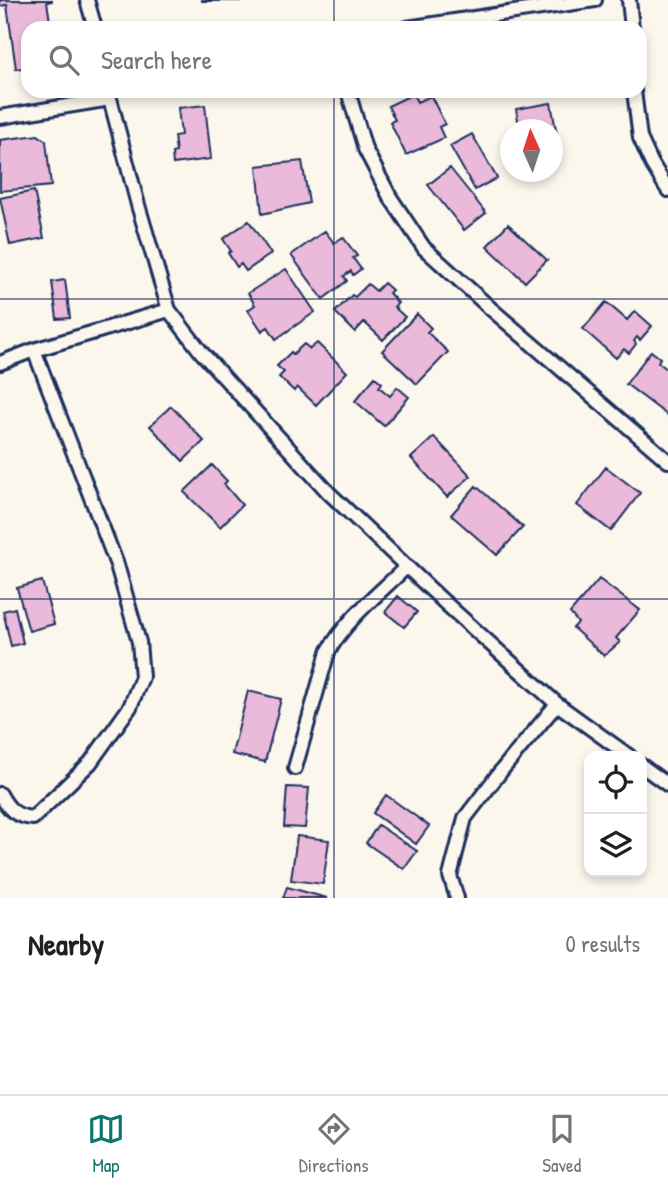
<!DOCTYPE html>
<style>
body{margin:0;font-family:"Patrick Hand",sans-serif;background:#f2f2f2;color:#202124}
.controls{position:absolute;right:21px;bottom:21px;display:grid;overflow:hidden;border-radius:14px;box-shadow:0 4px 10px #0003}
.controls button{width:63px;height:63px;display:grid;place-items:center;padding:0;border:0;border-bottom:2px solid #e0e0e0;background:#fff;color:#202124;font:35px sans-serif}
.compass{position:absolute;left:500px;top:119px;width:63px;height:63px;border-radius:50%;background:#fff;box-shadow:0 4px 10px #0003;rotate:357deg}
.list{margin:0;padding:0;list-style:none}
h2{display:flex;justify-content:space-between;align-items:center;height:91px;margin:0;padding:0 28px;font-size:30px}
h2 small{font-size:23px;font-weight:400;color:#757577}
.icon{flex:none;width:38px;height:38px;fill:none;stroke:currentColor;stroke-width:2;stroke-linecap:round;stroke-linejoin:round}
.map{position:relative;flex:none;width:668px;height:898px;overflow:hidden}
.search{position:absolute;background:#fff;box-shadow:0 4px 10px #0003;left:21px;right:21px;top:21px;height:77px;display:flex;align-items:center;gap:18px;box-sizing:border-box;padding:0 24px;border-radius:21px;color:#757577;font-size:26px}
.sheet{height:196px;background:#fff}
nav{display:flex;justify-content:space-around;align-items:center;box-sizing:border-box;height:98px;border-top:2px solid #e0e0e0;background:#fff;font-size:19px;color:#757577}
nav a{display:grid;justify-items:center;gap:4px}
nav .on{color:#0f766e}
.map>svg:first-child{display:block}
</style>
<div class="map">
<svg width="668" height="898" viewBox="0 0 668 898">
<rect width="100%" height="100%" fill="#fbf7ec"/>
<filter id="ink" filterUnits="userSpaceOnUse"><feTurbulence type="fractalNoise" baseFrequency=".0143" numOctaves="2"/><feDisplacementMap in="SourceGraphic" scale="14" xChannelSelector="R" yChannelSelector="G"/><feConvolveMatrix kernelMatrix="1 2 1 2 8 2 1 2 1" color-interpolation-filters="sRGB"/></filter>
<g filter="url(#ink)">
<path fill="#ebbada" stroke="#1b2f5e" stroke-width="2" d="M0 0H52V1L47 2 51 28H28V67L16 69 7 5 0 6Z
M202 0H249V1H202Z
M413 94 417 102 431 96 445 124 439 127 444 138 406 155 390 122 395 120 388 106Z
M551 103 559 146 552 147V130H520L516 109Z
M205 105 211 159 173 164 172 153 176 152 174 136 181 135 178 108Z
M472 134 497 178 475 190 450 146Z
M38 135 46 141 51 186 0 191V140Z
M302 161 309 203 262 214 257 166Z
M450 168 486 213 464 230 428 185Z
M34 191 44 238 10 245 0 198Z
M249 221 271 254 246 271 241 264 237 267 228 253 231 251 223 239Z
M508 224 547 260 525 282 487 246Z
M325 231 334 243 343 237 357 256 353 258 361 269 353 275 351 271 344 276 347 281 323 299 291 255Z
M286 269 315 312 276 339 268 327 262 331 248 310 255 305 248 293Z
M65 280 70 318 57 319 52 282Z
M384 283 392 290 389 293 398 303 394 307 405 317 383 340 364 322 355 332 335 312 352 295 355 297 368 284 376 291Z
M606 302 627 320 635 311 652 326 640 340 637 337 634 341 636 344 629 353 624 349 616 358 583 329Z
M417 314 431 328 427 332 448 352 417 384 382 351Z
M317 343 347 372 316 405 297 387 294 391 279 377 284 372 277 366 291 352 293 354 304 344 310 349Z
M651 351 660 358 658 362 668 370 667 415 626 384Z
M375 377 382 383 379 387 390 396 397 387 409 397 384 426 355 401Z
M171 406 204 441 183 461 150 426Z
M434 437 471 476 447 497 411 458Z
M212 465 227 481 224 484 242 505 220 527 184 492Z
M606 467 640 493 611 531 577 505Z
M476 486 523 527 497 555 451 515Z
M599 579 640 610 616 638 620 642 604 656 573 628 578 623 570 613Z
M42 581 54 624 29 631 17 588Z
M398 596 417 612 404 627 385 612Z
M15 608 23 643 11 646 3 611Z
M248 691 281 699 265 762 232 754Z
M287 787 309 788 305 828 284 827Z
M386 795 429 826 416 844 373 813Z
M378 825 417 851 404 869 366 843Z
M297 836 329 840 323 884 291 880Z
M287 887 327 898H283Z"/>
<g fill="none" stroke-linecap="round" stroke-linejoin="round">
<defs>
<path id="minor" d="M87 0 95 28
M629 0 632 28
M407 28 595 0
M108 91 138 205 169 310 202 353 329 493 443 601 557 704 629 756
M348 91 365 149 390 197 424 248 490 308 668 461
M634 91 640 138 652 164 668 190
M0 117 110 99
M0 363 34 350 169 310
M642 766 668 785
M295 768 328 652C347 618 379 594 406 567
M0 794C8 809 16 817 33 818L90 763 130 707 142 677 139 642 117 565 34 350
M457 898 450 876 465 818 501 771 557 704"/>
</defs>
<use href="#minor" stroke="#1b2f5e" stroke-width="18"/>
<use href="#minor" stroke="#fbf7ec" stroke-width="12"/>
</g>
</g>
<path fill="none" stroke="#1b2f5e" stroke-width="2" stroke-opacity="0.55" d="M334 0V28M334 91V898M0 299H668M0 599H668"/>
</svg>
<div class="controls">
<button><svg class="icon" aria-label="locate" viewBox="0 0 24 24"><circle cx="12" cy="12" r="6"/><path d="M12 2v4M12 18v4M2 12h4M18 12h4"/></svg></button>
<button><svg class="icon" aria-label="layers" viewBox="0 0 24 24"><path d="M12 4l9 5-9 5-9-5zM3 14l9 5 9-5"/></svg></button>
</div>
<svg class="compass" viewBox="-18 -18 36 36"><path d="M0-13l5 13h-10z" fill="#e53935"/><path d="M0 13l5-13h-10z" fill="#757577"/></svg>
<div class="search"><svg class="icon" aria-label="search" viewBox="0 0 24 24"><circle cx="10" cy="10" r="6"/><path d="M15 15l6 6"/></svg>Search here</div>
</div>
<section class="sheet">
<h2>Nearby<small>0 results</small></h2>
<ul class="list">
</ul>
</section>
<nav>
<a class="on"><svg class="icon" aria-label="map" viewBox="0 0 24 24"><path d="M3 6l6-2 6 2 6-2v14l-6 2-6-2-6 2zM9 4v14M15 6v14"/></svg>Map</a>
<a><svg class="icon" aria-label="directions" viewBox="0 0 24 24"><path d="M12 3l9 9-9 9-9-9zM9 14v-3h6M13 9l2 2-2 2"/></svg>Directions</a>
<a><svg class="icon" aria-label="saved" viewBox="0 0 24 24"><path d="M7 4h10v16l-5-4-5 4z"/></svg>Saved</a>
</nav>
